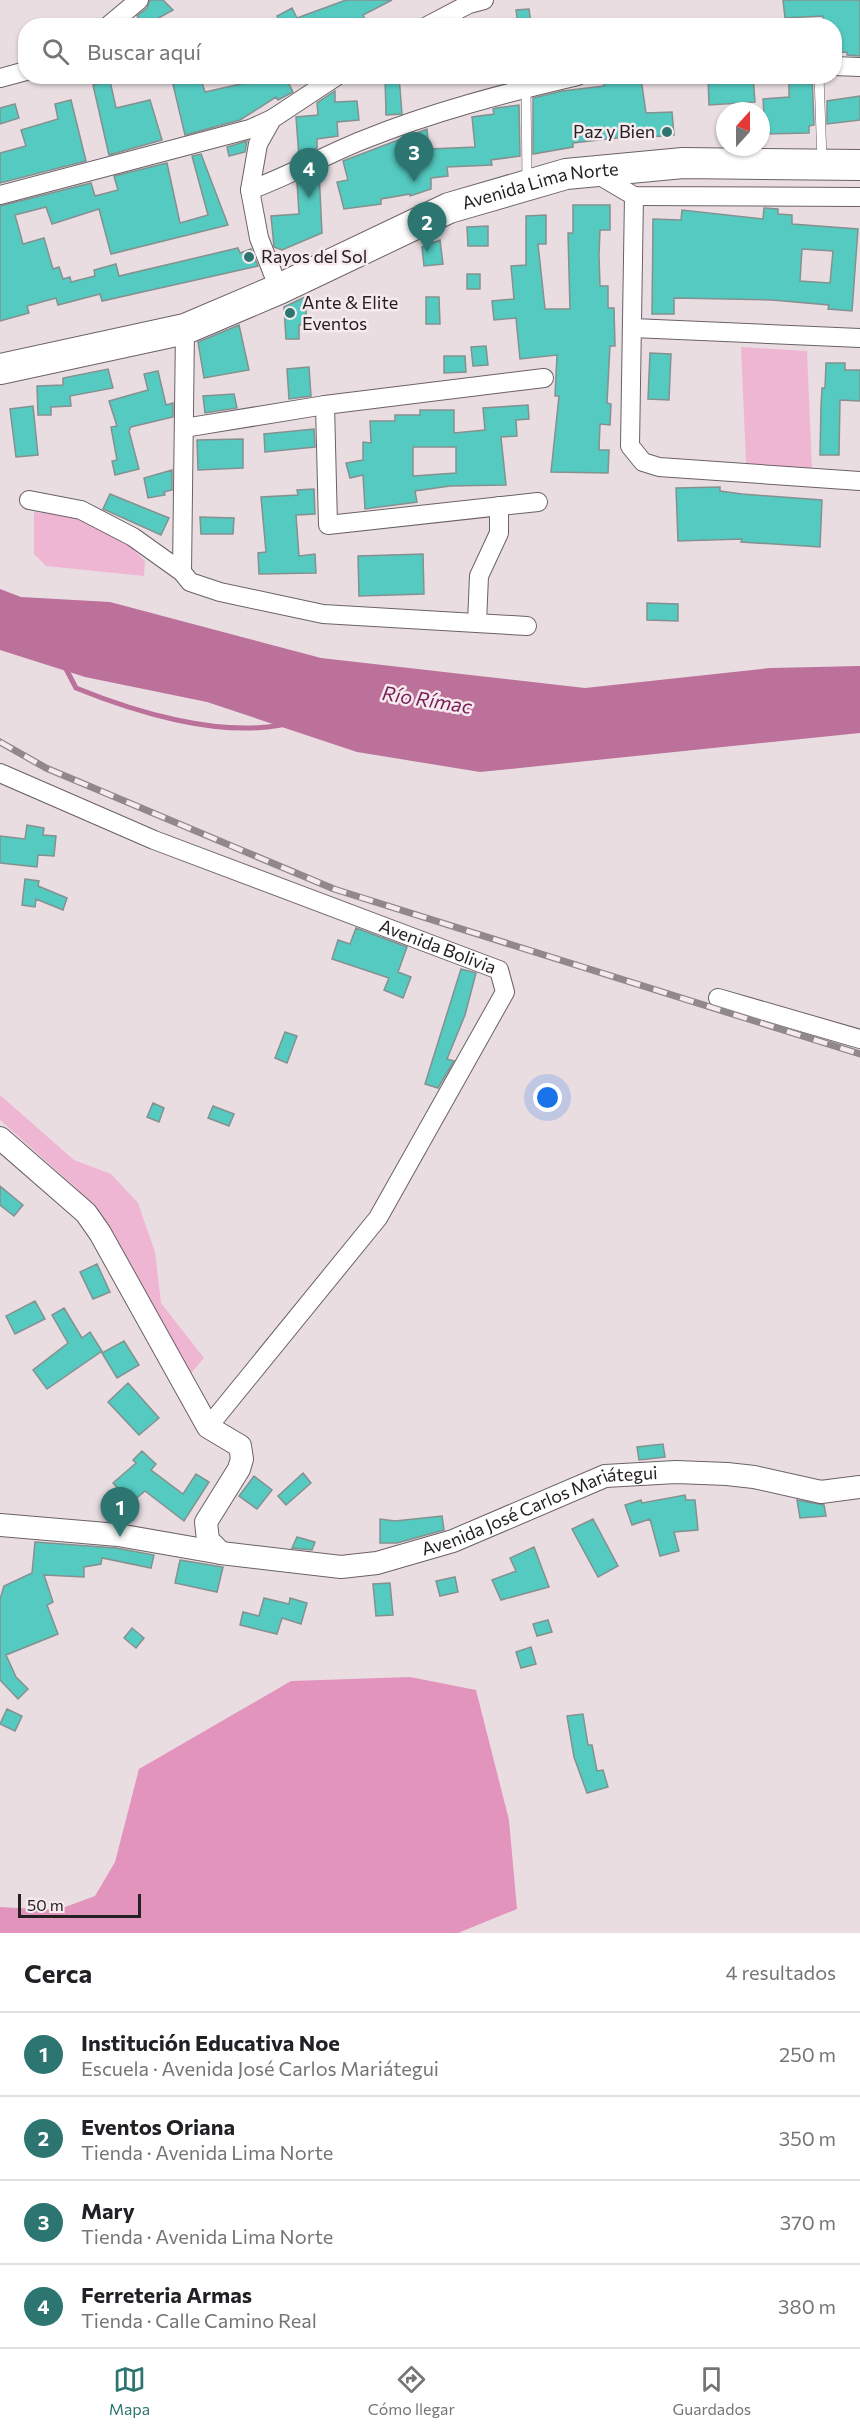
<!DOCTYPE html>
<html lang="es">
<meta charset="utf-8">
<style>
body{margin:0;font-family:Commissioner,sans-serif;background:#f6f6f6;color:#202124}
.compass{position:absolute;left:716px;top:102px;width:54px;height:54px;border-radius:50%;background:#fff;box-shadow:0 2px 4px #0004;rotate:21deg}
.scale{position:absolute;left:18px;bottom:15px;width:123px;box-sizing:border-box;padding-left:6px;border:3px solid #252123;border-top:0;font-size:16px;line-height:21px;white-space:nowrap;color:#252123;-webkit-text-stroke:4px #f6eaef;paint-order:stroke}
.you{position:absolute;left:548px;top:1098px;width:21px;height:21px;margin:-15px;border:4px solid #fff;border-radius:50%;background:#1a73e8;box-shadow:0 0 0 9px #1a73e833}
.badge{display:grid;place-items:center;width:39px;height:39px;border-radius:50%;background:#2d7570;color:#fff;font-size:20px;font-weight:700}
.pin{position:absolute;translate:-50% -50px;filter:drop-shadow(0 2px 3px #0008)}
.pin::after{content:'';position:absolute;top:32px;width:21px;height:18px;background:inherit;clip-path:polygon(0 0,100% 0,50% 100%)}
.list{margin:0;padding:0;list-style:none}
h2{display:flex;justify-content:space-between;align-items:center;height:78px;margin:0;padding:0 24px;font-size:26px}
h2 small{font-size:20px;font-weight:400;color:#757577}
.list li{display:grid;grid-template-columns:39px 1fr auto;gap:18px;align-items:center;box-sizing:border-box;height:84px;padding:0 24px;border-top:2px solid #e0e0e0}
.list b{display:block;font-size:22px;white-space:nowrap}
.list p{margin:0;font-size:20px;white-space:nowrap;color:#757577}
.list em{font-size:20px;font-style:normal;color:#757577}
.icon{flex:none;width:33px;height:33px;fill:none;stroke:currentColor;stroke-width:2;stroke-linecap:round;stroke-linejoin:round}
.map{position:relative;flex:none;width:860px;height:1933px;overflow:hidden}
.search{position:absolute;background:#fff;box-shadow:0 2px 4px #0004;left:18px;right:18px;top:18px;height:66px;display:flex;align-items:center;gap:15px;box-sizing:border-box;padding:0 21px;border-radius:24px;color:#757577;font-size:22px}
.sheet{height:414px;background:#fff}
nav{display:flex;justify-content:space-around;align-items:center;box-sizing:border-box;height:84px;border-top:2px solid #e0e0e0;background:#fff;font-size:16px;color:#757577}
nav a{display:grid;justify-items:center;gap:3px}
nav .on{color:#2d7570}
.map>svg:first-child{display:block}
</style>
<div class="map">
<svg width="860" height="1933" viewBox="0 0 860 1933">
<rect width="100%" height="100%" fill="#e9dde2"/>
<path fill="#efb6d3" d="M741 347 807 351 812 470 746 463Z
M34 512 87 517 119 535 145 561 144 576 46 566 34 554Z
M0 1095 74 1160 111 1174 138 1203 155 1252 161 1303 204 1358 186 1379 99 1218 76 1188 0 1120Z"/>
<path fill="#e294bd" d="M410 1677 476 1690 509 1820 517 1909 458 1933H0V1907L57 1910 95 1896 115 1862 139 1769 291 1681Z"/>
<path fill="#bb7199" d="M0 589 21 597 110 602 321 658 585 688 770 668 860 666V733L480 772 357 752 207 702 85 677 0 650Z"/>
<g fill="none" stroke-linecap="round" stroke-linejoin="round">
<path stroke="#bb7199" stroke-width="5" d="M64 665 76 688C135 712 217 737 281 725"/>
</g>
<path fill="#54cac1" stroke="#84918f" stroke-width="1.5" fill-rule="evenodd" d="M150 0H163L173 10 144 26 137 16 147 8Z
M346 0H392L363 15 368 26H281L277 16 292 8 297 18Z
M783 0H860V56L847 55V52L834 53V26H824L823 16 785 18Z
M529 9 531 23 518 24 516 10Z
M171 76H200L205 92 245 83 241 76H285L293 92 278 100 276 97 240 120 185 135Z
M385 76H399L402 114 386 115Z
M723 76H753L755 102 709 105 708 77Z
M789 76H812L814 125 809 126V133L765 134 763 99 789 97Z
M641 78 646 113 672 112 674 135 651 137V134L573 143V147L533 154V98L562 91 604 86 603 83Z
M110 81 116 108 150 100 162 140 109 155 93 85Z
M335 91V102L357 101 359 120 337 122 338 136 317 139V148L299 157 296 117 318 115 317 103Z
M860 96V120L827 124V101Z
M71 100 86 161 0 183V153L26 146 21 130 58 119 55 104Z
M15 104 19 118 0 124V108Z
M519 105 520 156 491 160 492 165 447 167 448 176 431 178V189L410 196V194L381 199V204L344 209 337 182 348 180 343 161 427 129 429 149 475 147 472 117 494 114 493 109 496 108Z
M247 141 245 152 229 156 227 147Z
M201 154 228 225 111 254 99 209 52 224 46 207 15 215 23 244 44 238 53 269 59 267 63 279 70 277 71 282 95 276 94 270 116 264 119 276 238 248 240 253 251 249 258 266 102 301 100 294 58 305 56 298 27 306 29 313 0 321V206L91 183 95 196 118 190 114 176 167 163 180 223 208 215 192 156Z
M319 172 322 233 282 250 274 247 271 216 299 214 297 182Z
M573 205H610V230H600L599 255 600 286H608V308H614L615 346H610L607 403 611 404 610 425 600 424 599 450H609L608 473 551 472 559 396H555L557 355 520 359 516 318 494 320 492 301 514 299 511 266 526 265V216L546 215V244H538L545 309H570L568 233H573Z
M764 208 778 209V214L792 215V224L858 229 852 311 828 309 829 305 772 300 674 298V314H652L653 219 681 220 682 210 763 219ZM802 249 833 251 830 283 800 281Z
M488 226V246H468L467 227Z
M440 240 443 264 424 266 422 247Z
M467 274H480V289H467Z
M305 297 307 324 299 325V339H286L284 307Z
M426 297H439L440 324H426Z
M239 325 249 370 204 378 198 342Z
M486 346 488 365 473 366 471 347Z
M650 353 671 354 669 400 648 399Z
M444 356H465L466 372 444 373Z
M826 363H845V370H860V401L840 400 839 455H820L821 406 822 388H825Z
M309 367 311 396 289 399 287 369Z
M108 369 113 388 70 396 71 406 51 407V415H38L37 386 63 385V378Z
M158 371 166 405 173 403V417L131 427 129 431 139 469 115 475 112 461 117 460 111 427 117 426 109 401 148 390 144 374Z
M234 394 237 408 205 413 203 396Z
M528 405 529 419 516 420 517 436 501 437 506 485 450 486 415 491 417 502 365 509 363 475 350 478 346 463 363 460V442L371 443 370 421H395V415H420V410H454V433L485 430 483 408ZM413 447H456V473L413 476Z
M33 406 38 455 16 457 10 409Z
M314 429 315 447 265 452 264 434Z
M243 439V468L198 470 197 440Z
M172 470V490L164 492 165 495 148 498 144 478Z
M720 487V491L742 494 822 500 820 547 741 542 742 539 678 541 676 488Z
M314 489 315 514 296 515 299 556 315 554 316 573 259 574 258 553 266 552 261 497 298 495 297 490Z
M110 494 169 518 161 535 103 509Z
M200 517 234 518 233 534H201Z
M423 554 424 594 359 596 358 556Z
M647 603 678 604V621L647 620Z
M27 825 44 828 43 835 56 836 54 856 38 855 37 867 0 863V836L25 839Z
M25 879 39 881 38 886 67 898 63 910 36 899 35 907 22 905Z
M356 928 407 947 398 972 411 977 403 998 384 990 389 978 332 959 338 940 350 944Z
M461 969 476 973 465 1015 447 1059 454 1061 438 1088 425 1084Z
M285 1032 297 1036 287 1063 275 1058Z
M153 1103 164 1108 159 1122 147 1117Z
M213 1106 234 1114 229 1126 208 1118Z
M0 1186 23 1205 14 1216 0 1205Z
M97 1264 110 1292 93 1299 80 1272Z
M35 1301 45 1319 15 1334 6 1316Z
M64 1308 82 1338 90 1332 102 1351 47 1389 33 1370 68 1343 52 1315Z
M124 1341 139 1365 117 1378 102 1353Z
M128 1383 159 1418 139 1435 108 1402Z
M663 1444 665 1457 639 1460 637 1447Z
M142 1451 156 1464 151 1470 183 1494 196 1474 209 1482 184 1521 145 1491 131 1503 113 1483 136 1463 133 1460Z
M303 1473 311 1483 286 1505 278 1496Z
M254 1476 272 1490 257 1509 239 1496Z
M685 1495 686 1500H695L698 1530 674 1532 679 1551 660 1556 650 1519 632 1525 625 1505 641 1500 642 1503Z
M797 1500 824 1505 826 1516 800 1518Z
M442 1516 444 1530 397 1543H380V1519L395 1521Z
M593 1519 618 1566 598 1577 572 1529Z
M297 1537 315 1542 312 1550 292 1548Z
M35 1542 116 1548 154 1555 151 1568 102 1558 101 1564 84 1567V1577L44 1575 53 1602 47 1605 58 1634 6 1655 16 1677 28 1689 18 1699 0 1680V1599L4 1586 32 1573Z
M534 1547 549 1587 501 1600 492 1580 516 1571 510 1558Z
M180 1560 223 1567 217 1592 175 1583Z
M455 1577 458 1592 440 1596 436 1581Z
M390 1583 393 1615 376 1616 373 1584Z
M264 1598 289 1604 290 1598 307 1603 301 1624 282 1618 277 1634 240 1625 243 1612 259 1616Z
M548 1620 552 1632 537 1636 533 1624Z
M132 1628 144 1638 136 1648 124 1638Z
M531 1647 536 1664 521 1668 516 1652Z
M7 1709 22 1716 15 1731 0 1724Z
M583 1714 588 1745H592L597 1771 603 1770 608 1787 587 1793 574 1757 567 1716Z"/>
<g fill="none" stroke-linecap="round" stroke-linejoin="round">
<defs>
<path id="service" d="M819 76 822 161
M526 90 527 180"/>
<g id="minor">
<path d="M108 26 139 0"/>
<path d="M427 26 469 4 484 0"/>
<path d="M834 66 860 67"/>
<path d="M0 78 26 71"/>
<path d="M595 173 634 196 860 197"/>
<path d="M250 190C289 176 325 155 363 140 432 112 505 93 578 76"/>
<path d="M0 195 250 129 272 119"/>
<path d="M634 196 630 446 643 462 659 467 860 481"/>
<path d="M279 289 259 238 250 190 258 144 272 119 337 76"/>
<path d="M633 328 860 338"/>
<path d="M325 405 328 525 538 502"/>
<path d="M184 428 325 405 544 378"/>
<path d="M29 500 81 510 133 537 182 572 190 582 220 592 323 614 527 626"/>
<path d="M182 572 185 329"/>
<path d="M477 623 479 576 499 533V506"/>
<path id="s1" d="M0 773 154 840 499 970 505 992 378 1218 208 1427"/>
<path d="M718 998 860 1039"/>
</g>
<g id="tertiary">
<path d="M0 1138 86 1213 100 1233 208 1427 240 1446 242 1459 239 1469 206 1522 208 1540 221 1553"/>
<path id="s2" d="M0 1525 118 1535 221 1553 341 1567 377 1563 453 1541 605 1476 676 1472 727 1474 754 1477 821 1492 860 1487"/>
</g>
<g id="trunk">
<path id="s3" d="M0 369 185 329 279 289 449 208 566 174 683 163 860 165"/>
</g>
</defs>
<use href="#service" stroke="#6b6166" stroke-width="10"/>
<use href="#minor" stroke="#6b6166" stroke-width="20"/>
<use href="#tertiary" stroke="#6b6166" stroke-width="24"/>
<use href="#trunk" stroke="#6b6166" stroke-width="32"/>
<use href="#service" stroke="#fff" stroke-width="9"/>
<use href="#minor" stroke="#fff" stroke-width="18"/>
<use href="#tertiary" stroke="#fff" stroke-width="22"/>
<use href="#trunk" stroke="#fff" stroke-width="30"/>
<defs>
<path id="rail" d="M0 742 46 768 334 889 860 1054"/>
</defs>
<use href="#rail" stroke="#90888b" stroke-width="7"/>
<use href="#rail" stroke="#f6eaef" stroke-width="4.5" stroke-dasharray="14" stroke-linecap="butt"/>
</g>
<g fill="#2d7570" stroke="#f6eaef" stroke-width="2">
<circle cx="667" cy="132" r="6"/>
<circle cx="249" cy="257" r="6"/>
<circle cx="290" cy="313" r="6"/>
</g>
<g text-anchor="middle" stroke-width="5" stroke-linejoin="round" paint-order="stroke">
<g font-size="18" fill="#252123" stroke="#f6eaef" text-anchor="start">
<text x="655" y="138" text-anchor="end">Paz y Bien</text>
<text x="261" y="263">Rayos del Sol</text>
<text x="302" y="309">Ante &amp; Elite<tspan x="302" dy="21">Eventos</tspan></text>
</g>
<g font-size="18" fill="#252123" stroke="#f6eaef">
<text dy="6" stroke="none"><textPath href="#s3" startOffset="574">Avenida Lima Norte</textPath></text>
<text dy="6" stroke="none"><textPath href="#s1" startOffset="471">Avenida Bolivia</textPath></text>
<text dy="6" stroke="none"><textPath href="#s2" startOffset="552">Avenida José Carlos Mariátegui</textPath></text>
</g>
<g font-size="20" font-style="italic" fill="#771d55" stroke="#f6eaef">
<text transform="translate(427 700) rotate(9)" y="7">Río Rímac</text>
</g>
</g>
</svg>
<svg class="compass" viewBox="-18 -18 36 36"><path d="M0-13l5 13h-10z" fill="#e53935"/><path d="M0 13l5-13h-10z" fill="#757577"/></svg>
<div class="scale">50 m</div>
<div class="you"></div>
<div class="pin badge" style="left:120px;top:1537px">1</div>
<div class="pin badge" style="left:427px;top:252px">2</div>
<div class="pin badge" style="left:414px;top:182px">3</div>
<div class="pin badge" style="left:309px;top:198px">4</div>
<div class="search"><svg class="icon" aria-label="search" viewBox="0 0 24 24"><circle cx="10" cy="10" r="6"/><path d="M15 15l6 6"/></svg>Buscar aquí</div>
</div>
<section class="sheet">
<h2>Cerca<small>4 resultados</small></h2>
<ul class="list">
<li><span class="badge">1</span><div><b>Institución Educativa Noe</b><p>Escuela · Avenida José Carlos Mariátegui</p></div><em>250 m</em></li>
<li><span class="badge">2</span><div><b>Eventos Oriana</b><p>Tienda · Avenida Lima Norte</p></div><em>350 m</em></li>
<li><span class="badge">3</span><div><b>Mary</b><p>Tienda · Avenida Lima Norte</p></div><em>370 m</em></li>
<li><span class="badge">4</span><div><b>Ferreteria Armas</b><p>Tienda · Calle Camino Real</p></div><em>380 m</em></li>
</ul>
</section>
<nav>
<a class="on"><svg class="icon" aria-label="map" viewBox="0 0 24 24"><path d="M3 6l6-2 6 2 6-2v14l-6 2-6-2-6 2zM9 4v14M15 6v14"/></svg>Mapa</a>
<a><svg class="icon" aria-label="directions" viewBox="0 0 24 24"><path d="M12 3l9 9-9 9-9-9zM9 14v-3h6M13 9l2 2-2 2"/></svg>Cómo llegar</a>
<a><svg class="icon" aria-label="saved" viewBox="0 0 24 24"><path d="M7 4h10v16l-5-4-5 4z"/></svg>Guardados</a>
</nav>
